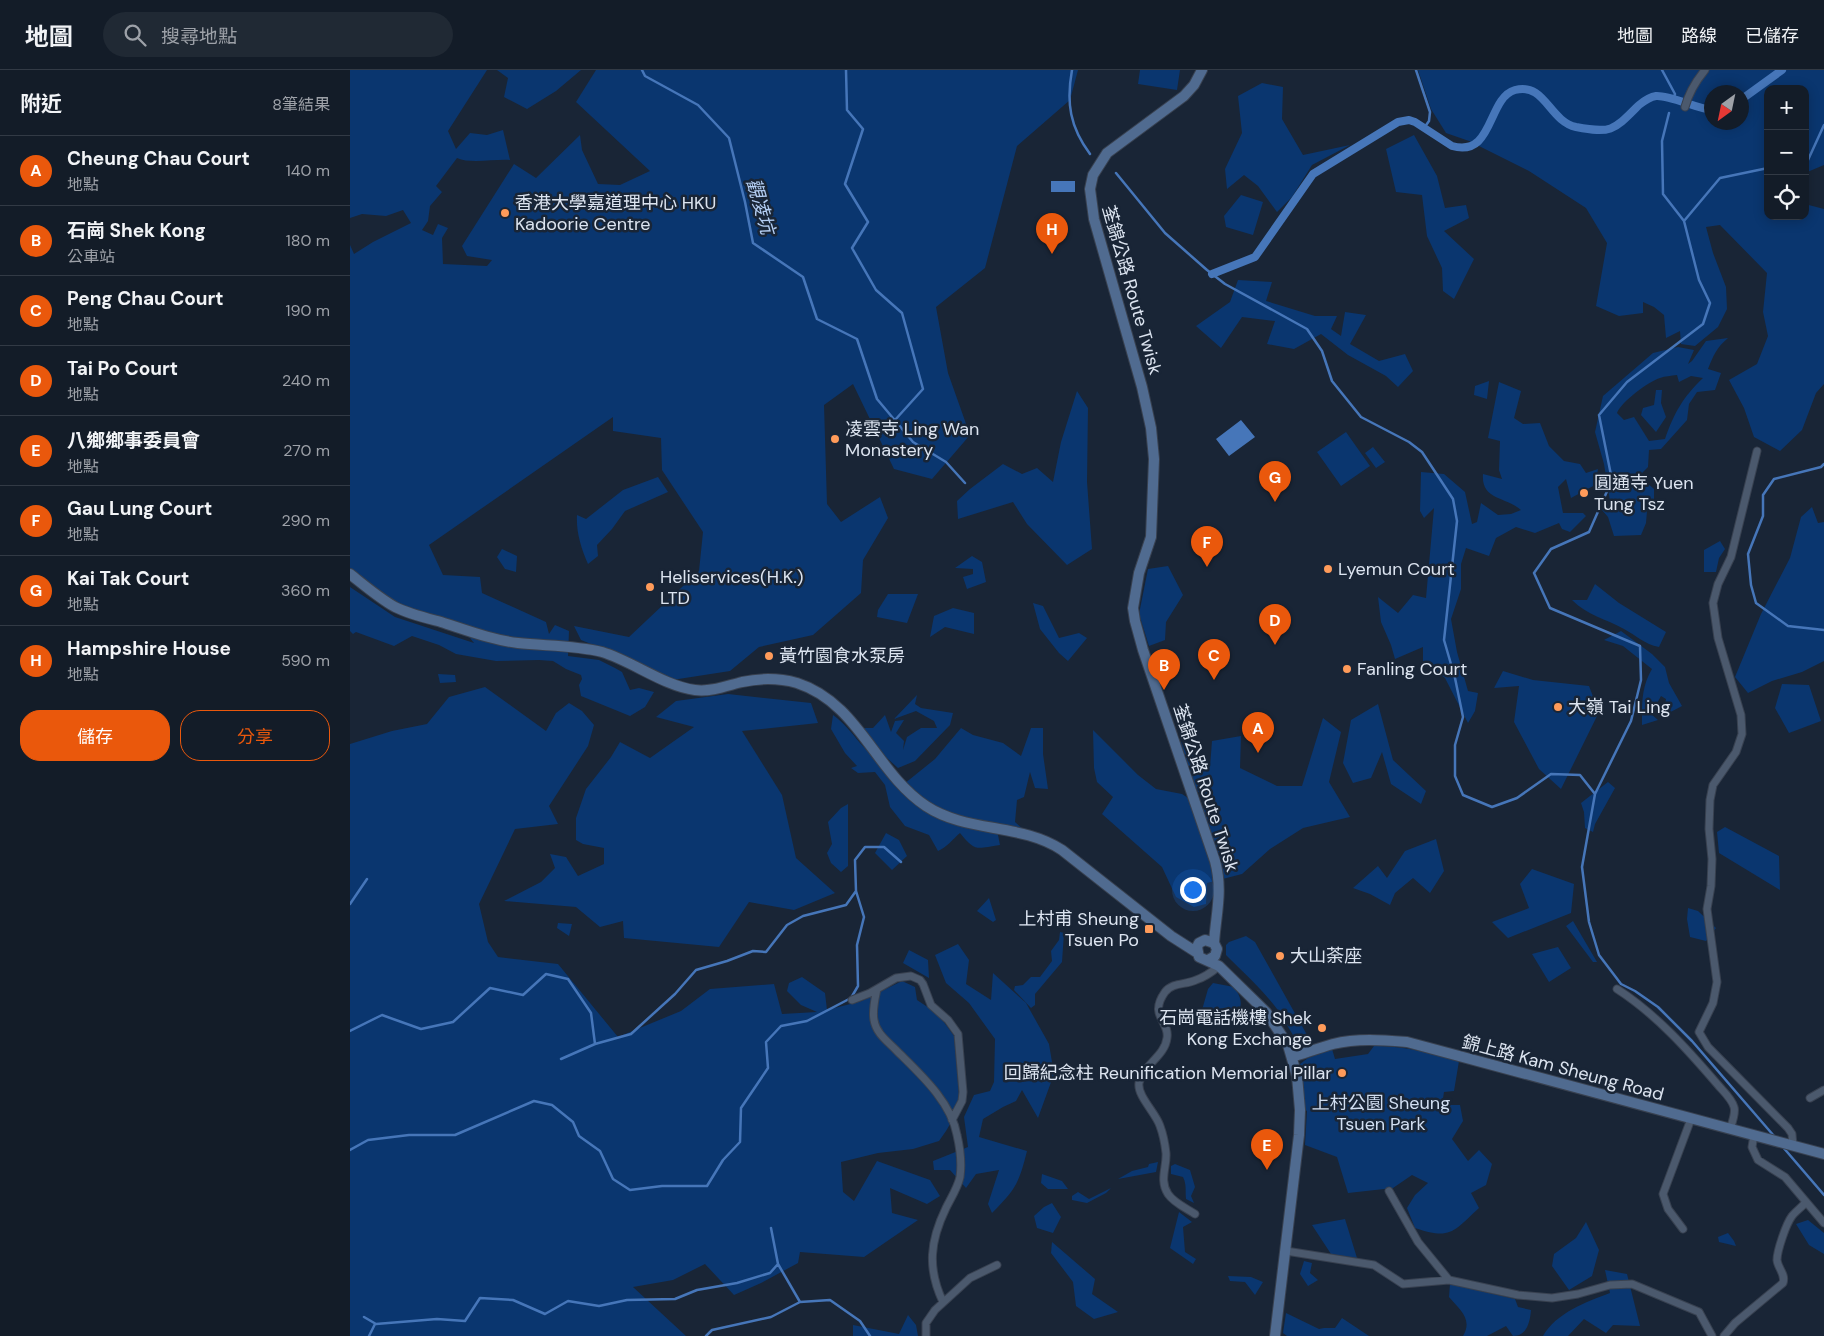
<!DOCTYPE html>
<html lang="zh-TW">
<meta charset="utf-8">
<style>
body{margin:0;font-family:"DM Sans","Noto Sans TC",sans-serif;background:#202934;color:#f1f3f6}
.controls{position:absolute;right:15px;top:15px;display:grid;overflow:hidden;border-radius:10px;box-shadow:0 2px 12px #0003}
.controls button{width:45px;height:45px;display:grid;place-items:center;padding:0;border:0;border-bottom:1px solid #323a45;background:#131c28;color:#f1f3f6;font:25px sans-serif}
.compass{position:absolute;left:1354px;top:15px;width:45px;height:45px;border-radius:50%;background:#131c28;box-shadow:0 2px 12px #0003;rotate:213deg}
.you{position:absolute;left:842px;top:819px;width:18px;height:18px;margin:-12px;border:4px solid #fff;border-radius:50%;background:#1a73e8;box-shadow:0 0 0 8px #1a73e833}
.badge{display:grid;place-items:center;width:32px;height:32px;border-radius:50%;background:#ea580c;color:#fff;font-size:16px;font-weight:700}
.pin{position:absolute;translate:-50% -41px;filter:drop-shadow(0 1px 2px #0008)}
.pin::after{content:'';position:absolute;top:26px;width:18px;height:15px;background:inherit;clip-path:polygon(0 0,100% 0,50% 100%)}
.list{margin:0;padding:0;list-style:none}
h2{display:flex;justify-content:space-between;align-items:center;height:65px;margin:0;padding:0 20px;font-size:21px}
h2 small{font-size:16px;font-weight:400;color:#9da1a8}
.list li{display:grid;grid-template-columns:32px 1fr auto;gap:15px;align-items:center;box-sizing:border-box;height:70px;padding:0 20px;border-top:1px solid #323a45}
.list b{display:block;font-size:19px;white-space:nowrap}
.list p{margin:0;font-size:16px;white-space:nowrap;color:#9da1a8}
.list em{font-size:16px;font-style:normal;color:#9da1a8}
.actions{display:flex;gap:10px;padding:15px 20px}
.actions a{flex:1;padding:11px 0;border:1px solid #ea580c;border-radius:20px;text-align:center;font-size:18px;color:#ea580c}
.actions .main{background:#ea580c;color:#fff}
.icon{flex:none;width:28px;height:28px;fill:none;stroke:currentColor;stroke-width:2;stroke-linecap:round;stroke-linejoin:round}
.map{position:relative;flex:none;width:1474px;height:1266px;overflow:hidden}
header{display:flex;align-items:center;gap:30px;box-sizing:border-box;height:70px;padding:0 25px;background:#131c28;border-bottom:1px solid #323a45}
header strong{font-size:24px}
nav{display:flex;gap:28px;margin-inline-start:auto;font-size:18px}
.search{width:350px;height:45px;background:#202934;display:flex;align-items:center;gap:12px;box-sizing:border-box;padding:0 18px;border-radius:28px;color:#9da1a8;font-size:19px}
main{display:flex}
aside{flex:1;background:#131c28}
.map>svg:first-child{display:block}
</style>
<header>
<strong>地圖</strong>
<div class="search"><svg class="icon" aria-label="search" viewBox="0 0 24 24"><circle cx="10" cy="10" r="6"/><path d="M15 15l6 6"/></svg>搜尋地點</div>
<nav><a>地圖</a><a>路線</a><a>已儲存</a></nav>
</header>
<main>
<aside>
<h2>附近<small>8筆結果</small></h2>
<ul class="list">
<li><span class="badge">A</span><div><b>Cheung Chau Court</b><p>地點</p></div><em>140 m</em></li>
<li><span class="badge">B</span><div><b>石崗 Shek Kong</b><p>公車站</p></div><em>180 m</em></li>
<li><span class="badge">C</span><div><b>Peng Chau Court</b><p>地點</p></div><em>190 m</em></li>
<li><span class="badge">D</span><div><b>Tai Po Court</b><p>地點</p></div><em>240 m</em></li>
<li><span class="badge">E</span><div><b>八鄉鄉事委員會</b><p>地點</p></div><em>270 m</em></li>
<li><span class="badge">F</span><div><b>Gau Lung Court</b><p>地點</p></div><em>290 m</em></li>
<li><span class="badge">G</span><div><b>Kai Tak Court</b><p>地點</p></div><em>360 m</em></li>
<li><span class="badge">H</span><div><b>Hampshire House</b><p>地點</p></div><em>590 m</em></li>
</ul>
<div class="actions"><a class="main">儲存</a><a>分享</a></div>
</aside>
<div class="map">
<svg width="1474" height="1266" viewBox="0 0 1474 1266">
<rect width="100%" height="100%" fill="#192536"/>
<path fill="#0a366f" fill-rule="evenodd" d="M0 0H137L98 61 106 79 120 63 137 65 153 60 160 90C144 89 120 94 107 88L86 116 92 122 80 136 78 151 72 160 83 165 88 154 98 158 92 168 93 194 137 196 142 190 117 186 112 176 164 94 186 108 230 65 232 80 248 114 270 115 300 101 226 32 246 0H728L720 30 667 76 635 198 586 237 598 303 620 365 582 409 544 399 503 314 474 335 477 434 491 452 530 427 538 448 513 490 511 523 463 565 409 577 380 601 322 610 281 590 231 570 224 556 279 567 349 501 353 462 312 400 311 368 263 361V347L79 475 93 505 130 507 132 523 196 552 199 564 205 555 219 561 218 586 249 590 265 598 272 602 280 620 289 618 304 622 295 637 280 646 231 626 229 615 232 609 231 605 216 599 203 591 189 590 146 591 106 584 89 575 62 566 44 576 6 562 3 564 0 561V517L45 547 124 573 116 563 88 557 35 529 0 501V175L4 184 23 172 61 153 53 140 36 146 12 144 0 148Z
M147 0H231L206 21 177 39 154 27 158 8Z
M790 0H830L827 20 788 14Z
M1068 0H1474V95L1455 103V19H1418V146H1455V134L1474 139V314L1466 323 1452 360 1430 381 1404 367 1394 338 1379 310 1407 294 1418 266 1413 242 1417 203 1370 155 1356 157 1363 183 1376 217 1377 239 1368 257 1345 276 1331 274 1330 261 1316 268 1314 245 1304 237 1293 232V243L1269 246 1246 236 1257 173 1236 138 1179 101 1119 71 1096 63 1081 39ZM1362 22H1392V52H1362Z
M912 13 933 17 932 49 953 85 1000 75 962 95 942 127 927 142 908 116 894 105 877 119 875 99 892 63 888 26Z
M1064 65 1087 106 1095 138 1116 135 1119 148 1094 161 1124 189 1104 229 1093 221 1092 198 1077 166 1072 125 1046 122 1036 79Z
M891 125 913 132 903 165 876 157 874 146Z
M888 210 922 212 916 231 965 246H987L981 259 991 266 995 242 1016 245 1000 274 1029 291 1055 284 1063 301 1048 317 1036 306 998 285 971 264 944 279 917 274 925 251 892 247 871 278 846 256 880 232Z
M1378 268C1367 277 1363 286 1358 299L1371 303 1365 320 1347 322 1339 334 1337 350 1311 379 1299 380 1298 397 1289 406 1304 419V433L1297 441 1296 453 1291 465 1264 466 1258 447 1252 440 1260 431 1254 394 1245 362 1253 326 1303 283 1328 277 1344 280 1338 294 1342 291 1356 271ZM1327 305 1329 312 1341 306 1353 308C1333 327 1324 343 1315 369L1299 371 1284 347 1274 350 1267 343C1271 332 1299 311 1310 308 1315 306 1321 306 1327 305Z
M1139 311 1137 329 1124 325 1125 316Z
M1149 312 1171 321 1164 348 1173 354 1190 353 1199 376 1214 391 1230 394 1236 403 1248 399 1245 415 1221 428 1216 409 1208 417 1213 443H1233L1236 446 1220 462 1212 459 1209 453 1185 463 1166 457 1146 468 1139 486 1116 478 1111 494V519L1101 549 1107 582 1118 621 1128 623 1125 641 1118 653 1095 608 1073 592V577L1045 589 1041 575 1031 552 1028 527 1048 543 1063 525 1076 528 1084 438 1074 448 1070 441 1071 402 1094 404 1115 422 1122 454 1127 452 1131 433 1148 445 1161 444 1171 440C1154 426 1131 430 1133 404L1152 409 1149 400 1150 371 1138 368Z
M1306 320H1312L1311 333 1316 347 1306 362 1291 345 1293 338 1304 335Z
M727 321 738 338 737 412 742 479 717 495 677 454 663 432 608 449 607 431 620 419 653 394 672 404 687 398 703 412 711 372Z
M996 362 1020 396 991 416 967 382Z
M1023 377 1035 392 1026 398 1015 383Z
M308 407 318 422 275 441 262 459 247 475 248 486 238 494C231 478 226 462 227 445L236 449 273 420Z
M1462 437 1468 453 1474 452V591L1452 602 1422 611 1398 623 1385 607 1411 544 1440 488 1451 447Z
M1370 471 1375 479 1369 488 1366 502H1354V480Z
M152 479 167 486 166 502 155 499 147 487Z
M622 486 632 492 636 512 617 519 613 507 623 504V499L605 498Z
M818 496 833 525 816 552 815 570 799 576 789 544 798 499Z
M1245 514 1269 533 1316 562 1309 577C1294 574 1287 566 1274 559 1256 549 1237 545 1222 530H1237Z
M538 524H568L557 553 527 547 528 540Z
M683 533 693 536 709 568 729 563 737 568 718 591 709 583 690 559Z
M603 538 624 543V564L595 557 580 567 584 546Z
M1271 561 1302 584 1315 597 1319 613 1332 636 1313 646 1316 629 1311 626 1301 644 1308 650 1292 655C1292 635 1291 617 1302 599L1273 576 1254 570Z
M1153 601 1183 610 1239 616 1249 642 1211 719 1189 699 1164 652 1169 616 1144 618Z
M88 604 105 605 106 612 90 613Z
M1432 614 1459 615 1471 651 1439 663 1425 638Z
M135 617 196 661 206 643 219 633 232 641 244 655 238 676 199 736 208 754 165 759 129 834 138 872 148 887 208 894 268 967 331 941 360 919 424 914 432 944 467 942 451 935 437 921 439 913 452 907 475 923 477 940 512 931 552 911 565 917 567 930 588 944 604 966 610 1037 596 1061 589 1071 563 1079 528 1083 491 1092 493 1122 504 1131 527 1091 580 1110 590 1126 577 1134 540 1118 542 1143 568 1150 514 1187 450 1182 448 1193 411 1213 384 1225 355 1194 323 1210 283 1217 336 1266H0V674L42 661 77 654 99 627Z
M378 624 461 633 468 653 392 661 432 725 446 788 485 823 444 840 399 832 369 877 274 868 273 851 250 857 226 837 154 831 191 812 205 798 200 784 216 787 228 806 254 794V778L233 774 226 770V748L236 719 261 687 270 672 300 688 344 657 306 647 326 631Z
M567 625 565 634 571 638 603 643 600 655 565 691 548 698 538 689 521 678 513 658H523L535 645 541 662 545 651 554 650 546 663 554 671 553 680 557 667 571 658H587L584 651 566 641 544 649Z
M1028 634 1043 690 1076 721 1071 734 1041 714 1032 682 1021 708 1003 713 993 693 1001 650Z
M483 645C494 653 501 662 510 673 524 688 538 701 549 718L585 689 611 658 623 665 653 673 671 686 681 658H693V684L698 719 685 718 680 702 674 727 667 730 665 752 673 759 677 760 678 763 656 757 648 765 650 775C627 778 626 783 610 763 603 769 596 778 588 781L579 765 555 756 540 737 535 715 525 702 508 703 501 698 507 696 495 683 481 659Z
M973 648 991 662 979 712 1000 747 953 758 920 779 892 804 857 813 856 834 844 837 826 827 812 797 752 744 763 727 747 712 744 698 743 660 788 705 806 719 832 724 856 740 854 731 843 713 831 672 860 697 862 671 891 666 890 698 927 716H952Z
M1258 712 1265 718 1245 754 1243 762 1235 758 1234 742 1231 733Z
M498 734V796L491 802 481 793 477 783 482 774 478 752 491 738Z
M1375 757 1429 786 1430 820 1369 783 1367 762Z
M536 763 549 770 557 786 542 800 525 783Z
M1086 769 1094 801 1080 823 1063 808 1045 823 1040 835 1020 824 1003 818 1028 796 1037 808 1055 781Z
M1182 799 1224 814 1221 843 1158 868 1142 852 1179 838 1170 814Z
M639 828 646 850 643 852 627 841Z
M1338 838 1348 841 1366 858 1356 871 1340 867 1337 849Z
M1223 851 1247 892H1243L1216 856Z
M208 853 222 854 219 866 207 858Z
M710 862 714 863 712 892 685 924V935L681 938 664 920 665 916 673 915 681 907H690L702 891 701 881 709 870Z
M896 866 905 872 961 972 950 974C941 965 935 949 927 939 912 919 893 902 876 885V875L879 872Z
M608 874 619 890 616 914 641 930 643 903 676 933 699 974 704 1004 688 1048 672 1020 666 1031 653 1037 633 1049 629 1067 677 1081C669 1113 666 1119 642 1143L638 1134 649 1100 626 1104 616 1118 600 1100H584L583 1091 618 1077 614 1047 624 1025 640 1021 644 1012 645 969 619 933 596 913 585 885Z
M1208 877 1221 898 1199 912 1182 884Z
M559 880 578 890 579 908 553 893Z
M863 913 884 917C896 933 891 943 877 956L852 940 858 919Z
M1024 976C1054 975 1081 984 1109 991L1104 1021 1094 1022 1092 1035H1110L1113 1051 1102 1069 1118 1091 1129 1080 1142 1094 1136 1115 1121 1123 1129 1138C1103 1162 1101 1170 1065 1158L1057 1138 1065 1125 1078 1113 1062 1105 1043 1118 998 1123 987 1087 955 1075 957 1041 951 1037 950 994 958 988 982 979 985 989 1018 984Z
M808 1092 806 1102 768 1109 782 1101 798 1097 799 1094Z
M825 1094 840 1100 845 1117 841 1126 844 1133 836 1129C835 1121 837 1115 833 1107L821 1104V1096Z
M692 1104 712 1111 718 1119H698L691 1113Z
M761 1118 756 1123 737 1133 722 1130V1126L728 1122 739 1129Z
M702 1133 711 1147 703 1163 687 1158 684 1146 694 1137Z
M829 1142 842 1152 833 1157 835 1182 846 1189 843 1194 820 1178Z
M995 1149 1007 1188 981 1184 962 1155Z
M1458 1150 1474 1163V1184L1459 1175 1446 1154Z
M1236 1152 1249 1180 1242 1206 1219 1220 1202 1196 1204 1184 1226 1168Z
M1378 1163 1384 1171 1386 1176 1369 1172 1368 1167Z
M702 1172 745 1209 742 1224 768 1242 744 1249 726 1236 723 1212 701 1183Z
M954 1191 962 1193 960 1203 968 1210 958 1216 950 1204Z
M1255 1200 1277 1204 1290 1256 1263 1255 1256 1263 1234 1249 1218 1266H1193C1206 1243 1236 1232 1260 1223Z
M878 1206 901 1207 913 1212 905 1225 895 1212 880 1211Z
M1100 1214 1165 1229 1168 1237 1181 1240C1180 1252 1177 1266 1163 1266L1156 1256 1137 1266H1113C1123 1249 1110 1240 1099 1227Z
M936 1243 969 1259 974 1258H985L992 1248 1019 1266H937L933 1263Z
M558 1245 566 1255 568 1266H503V1255L549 1264Z"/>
<path fill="#4676b9" d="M701 111H725V122H701Z
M891 350 905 367 879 386 866 369Z"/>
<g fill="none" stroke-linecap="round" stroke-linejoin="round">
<path stroke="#4676b9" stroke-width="2.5" d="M292 0 295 6 348 35 379 68 395 132 403 173 453 207 467 249 507 269 527 329 563 372 596 392 615 413
M496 0 497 40 513 59 495 114 518 152 502 178 526 220 552 243 573 319 545 350
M722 0C716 33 720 57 740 84
M1066 0 1080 42 1079 51 1074 58
M1312 0 1325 24 1323 30
M1319 43 1312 71 1313 124 1334 151
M1455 91 1458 90 1474 55
M766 103 815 163 857 200 875 214 957 259 972 281 982 311 1011 347 1059 372 1072 382 1103 429 1107 451 1094 570 1105 608 1113 647 1105 675V706L1113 725 1142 737 1167 728 1201 704 1230 705 1245 724 1232 797 1239 852 1249 885 1271 914 1285 921 1308 937 1342 971 1424 1066
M1474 394 1471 397 1424 409 1413 425V446L1398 484 1401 515 1406 533 1438 556 1474 560
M1245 724 1281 651 1291 610 1290 576 1200 538 1184 503 1201 479 1239 462 1262 410 1249 345 1277 312 1353 254 1360 233 1349 210 1334 151 1370 108 1418 98
M0 834 17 809
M0 961 32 945 71 959 103 952 140 918 173 925 196 904 218 909 241 943 245 974
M211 989 245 974 281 964 325 924 346 900 377 891 403 881 416 882 437 855 453 846 496 835 506 821
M1432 1076 1474 1125
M0 1080 18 1070 59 1065H105L184 1031 202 1035 223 1052 229 1066 250 1081 263 1109 280 1120 312 1116H357L373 1090 390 1072 391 1038 418 998 416 972 431 956 457 951 501 928 508 916 507 875 514 847 506 821 505 790 515 777H534L551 792
M421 1158 428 1194 450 1232
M14 1247 26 1254 87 1249 115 1251 130 1228 163 1230 195 1244 218 1231 249 1236 277 1230 325 1229 347 1220 387 1213 420 1203 428 1194
M19 1266 25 1254
M356 1266 362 1260 421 1247 450 1232 480 1230 510 1251 520 1266"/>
<path stroke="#4676b9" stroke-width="8" d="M1392 29 1432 0
M862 204 905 187 963 104 1048 52 1059 50 1065 52 1102 76C1144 88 1137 28 1165 20 1195 12 1199 51 1226 57 1262 64 1264 60 1289 35 1294 31 1299 27 1306 26 1320 25 1345 38 1362 40"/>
<defs>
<path id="street" d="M1335 37C1339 22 1345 12 1355 0
M1407 381 1381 487 1368 514 1363 533 1368 568 1391 645 1392 664 1386 682 1363 715 1360 730 1359 759 1362 789 1361 816 1357 839 1367 912 1363 933 1349 962 1358 977 1438 1058 1442 1064 1443 1076
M527 919C525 929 522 940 524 950 526 963 537 971 546 980 569 1003 601 1031 607 1065 610 1078 612 1093 610 1107 608 1117 601 1128 596 1138 580 1171 577 1198 593 1232
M1267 919C1306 944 1338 980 1368 1015 1373 1021 1382 1029 1384 1037 1386 1043 1382 1053 1380 1059
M502 930 520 923 546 908 561 906 570 910 573 914 581 935 598 950 608 964 613 1022 612 1031 602 1050
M1460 1028 1474 1020
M1404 1065 1402 1077 1408 1090 1435 1107 1474 1153
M1039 1121 1068 1172 1099 1210
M845 1144C836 1138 824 1133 818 1124 809 1110 817 1097 816 1083 815 1074 813 1064 810 1056 806 1043 787 1026 789 1013 793 995 815 986 817 968 820 951 798 946 815 922 823 912 836 915 846 910 855 907 862 902 869 896
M1333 1159 1318 1139 1313 1124 1341 1049
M936 1181 1024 1195 1053 1214 1099 1210 1168 1225 1202 1228 1228 1224 1260 1215 1282 1214 1349 1242 1362 1266
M576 1266V1253L585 1240 620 1208 647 1195
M1374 1266 1385 1253 1433 1213C1436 1204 1428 1199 1427 1190 1427 1181 1436 1154 1442 1146 1446 1141 1452 1137 1456 1132"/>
<path id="secondary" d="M852 0 844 15 834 26 757 83 743 105 740 119 744 149 792 317 801 358 804 389 801 467 789 503 783 538 785 551 793 580 865 791C873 821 866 843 864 873
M0 504C14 515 29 528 45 537 59 544 76 548 91 552 116 560 142 570 168 573 195 576 225 575 252 582 282 591 314 616 345 620 361 622 376 616 392 612 410 608 429 608 447 613 509 633 525 702 576 736 617 763 671 753 712 780L821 866 846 882
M858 890 865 886 867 879 864 873 855 870 849 873 847 877 849 887 869 896 916 942 938 975 947 1006 950 1040 949 1065 925 1266
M942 987C955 983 969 978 983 974 1007 968 1032 970 1057 972L1474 1084"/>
</defs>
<use href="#street" stroke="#384150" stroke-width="9"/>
<use href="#secondary" stroke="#384150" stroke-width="12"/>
<use href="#street" stroke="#4b596d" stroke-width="7"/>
<use href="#secondary" stroke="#506b90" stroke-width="10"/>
</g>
<g fill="#ff9b5a" stroke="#192536" stroke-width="2">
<circle cx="155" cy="143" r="5"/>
<circle cx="485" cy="369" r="5"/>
<circle cx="1234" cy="423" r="5"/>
<circle cx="978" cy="499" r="5"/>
<circle cx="300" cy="517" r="5"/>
<circle cx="419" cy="586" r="5"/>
<circle cx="997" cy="599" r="5"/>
<circle cx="1208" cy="637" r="5"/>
<rect x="794" y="854" width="10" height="10" rx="2.5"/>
<circle cx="930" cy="886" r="5"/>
<circle cx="972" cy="958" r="5"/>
<circle cx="992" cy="1003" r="5"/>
</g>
<g text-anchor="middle" stroke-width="5" stroke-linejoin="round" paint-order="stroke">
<g font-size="18" fill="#dce4f0" stroke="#192536" text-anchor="start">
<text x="165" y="139">香港大學嘉道理中心 HKU<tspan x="165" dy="21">Kadoorie Centre</tspan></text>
<text x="495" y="365">凌雲寺 Ling Wan<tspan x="495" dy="21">Monastery</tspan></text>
<text x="1244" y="419">圓通寺 Yuen<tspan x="1244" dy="21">Tung Tsz</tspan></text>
<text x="988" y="505">Lyemun Court</text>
<text x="310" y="513">Heliservices(H.K.)<tspan x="310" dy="21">LTD</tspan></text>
<text x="429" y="592">黃竹園食水泵房</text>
<text x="1007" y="605">Fanling Court</text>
<text x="1218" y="643">大嶺 Tai Ling</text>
<text x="789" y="855" text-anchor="end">上村甫 Sheung<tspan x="789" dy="21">Tsuen Po</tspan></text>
<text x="940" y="892">大山荼座</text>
<text x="962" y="954" text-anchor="end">石崗電話機樓 Shek<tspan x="962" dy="21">Kong Exchange</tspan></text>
<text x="982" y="1009" text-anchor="end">回歸紀念柱 Reunification Memorial Pillar</text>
</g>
<g font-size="18" fill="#dce4f0" stroke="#192536">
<text transform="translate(782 220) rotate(74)" y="6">荃錦公路 Route Twisk</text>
<text transform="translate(856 718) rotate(72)" y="6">荃錦公路 Route Twisk</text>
<text transform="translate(1213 998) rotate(15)" y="6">錦上路 Kam Sheung Road</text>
</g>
<g font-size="18" fill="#d2dff2" stroke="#192536">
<text x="1031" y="1039">上村公園 Sheung<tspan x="1031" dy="21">Tsuen Park</tspan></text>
</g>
<g font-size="19" font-style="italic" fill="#b4cef3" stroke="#192536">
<text transform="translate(411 136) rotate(74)" y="7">觀凌坑</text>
</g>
</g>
</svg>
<div class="controls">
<button>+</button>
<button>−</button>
<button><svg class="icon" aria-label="locate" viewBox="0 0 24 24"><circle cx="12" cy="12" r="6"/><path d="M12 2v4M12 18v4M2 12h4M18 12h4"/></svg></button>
</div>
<svg class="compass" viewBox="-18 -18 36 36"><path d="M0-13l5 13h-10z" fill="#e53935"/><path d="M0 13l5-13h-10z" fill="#9da1a8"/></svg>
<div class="you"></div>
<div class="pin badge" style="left:908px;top:683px">A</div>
<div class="pin badge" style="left:814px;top:620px">B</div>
<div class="pin badge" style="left:864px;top:610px">C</div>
<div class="pin badge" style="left:925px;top:575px">D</div>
<div class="pin badge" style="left:917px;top:1100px">E</div>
<div class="pin badge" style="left:857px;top:497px">F</div>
<div class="pin badge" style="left:925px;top:432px">G</div>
<div class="pin badge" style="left:702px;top:184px">H</div>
</div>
</main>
